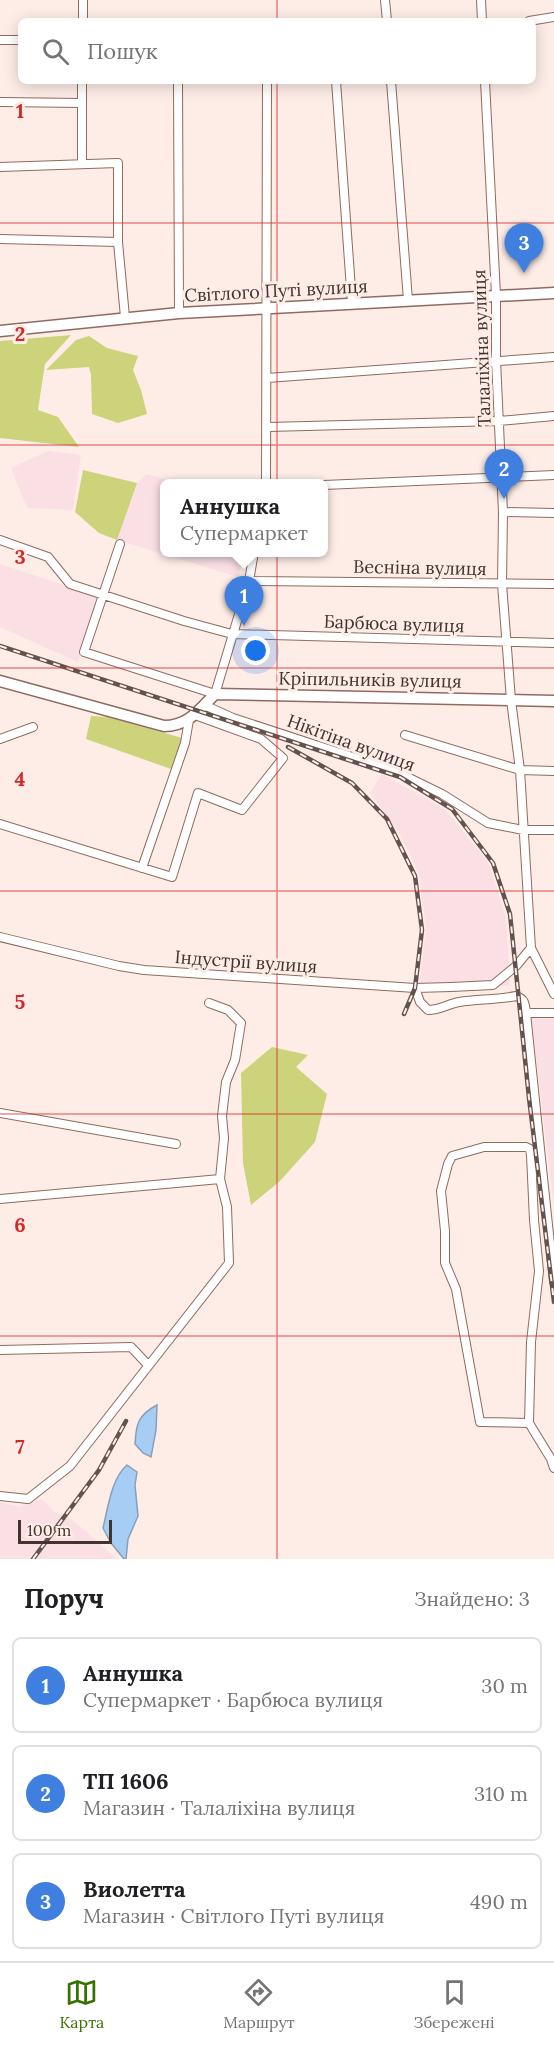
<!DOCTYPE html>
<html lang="uk">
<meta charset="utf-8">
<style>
body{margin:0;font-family:Lora,serif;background:#f2f2f2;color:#202124}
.scale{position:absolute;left:18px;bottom:15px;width:94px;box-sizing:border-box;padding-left:6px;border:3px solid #44342f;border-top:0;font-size:16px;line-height:21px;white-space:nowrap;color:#44342f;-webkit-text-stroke:4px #feede7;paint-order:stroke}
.you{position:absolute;left:256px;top:651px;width:21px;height:21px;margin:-15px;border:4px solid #fff;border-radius:50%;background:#1a73e8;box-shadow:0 0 0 9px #1a73e833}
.badge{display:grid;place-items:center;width:39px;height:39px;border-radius:50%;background:#387100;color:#fff;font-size:20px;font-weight:700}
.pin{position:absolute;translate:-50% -50px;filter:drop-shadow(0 2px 3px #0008)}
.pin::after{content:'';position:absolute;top:32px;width:21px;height:18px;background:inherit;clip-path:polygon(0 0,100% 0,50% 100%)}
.popup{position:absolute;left:160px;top:479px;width:168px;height:78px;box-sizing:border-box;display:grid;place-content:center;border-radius:9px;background:#fff;filter:drop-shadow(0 2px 4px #0005);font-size:20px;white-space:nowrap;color:#757577}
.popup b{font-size:22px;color:#202124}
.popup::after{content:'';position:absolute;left:50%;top:100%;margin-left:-12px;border:12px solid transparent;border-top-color:#fff}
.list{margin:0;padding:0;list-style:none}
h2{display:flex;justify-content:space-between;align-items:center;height:78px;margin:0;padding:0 24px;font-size:26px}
h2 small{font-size:20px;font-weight:400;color:#757577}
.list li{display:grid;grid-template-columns:39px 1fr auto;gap:18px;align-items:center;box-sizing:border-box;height:96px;margin:0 12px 12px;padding:0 12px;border:2px solid #e0e0e0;border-radius:9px}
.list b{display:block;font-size:22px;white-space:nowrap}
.list p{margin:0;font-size:20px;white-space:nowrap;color:#757577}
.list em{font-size:20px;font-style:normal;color:#757577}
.icon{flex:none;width:33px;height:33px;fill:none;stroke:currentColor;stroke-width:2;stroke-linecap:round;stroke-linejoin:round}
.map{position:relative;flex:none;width:554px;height:1559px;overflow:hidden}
.search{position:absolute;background:#fff;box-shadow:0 3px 15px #0003;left:18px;right:18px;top:18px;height:66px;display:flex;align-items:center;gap:15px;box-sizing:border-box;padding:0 21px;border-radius:9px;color:#757577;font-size:22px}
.sheet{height:402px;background:#fff}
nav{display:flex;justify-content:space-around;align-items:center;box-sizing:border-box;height:84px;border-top:2px solid #e0e0e0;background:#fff;font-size:16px;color:#757577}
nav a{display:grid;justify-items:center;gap:3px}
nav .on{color:#387100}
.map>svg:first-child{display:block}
</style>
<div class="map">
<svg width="554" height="1559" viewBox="0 0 554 1559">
<rect width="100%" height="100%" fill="#feede7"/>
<path fill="#fadfe5" d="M48 451 81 455 73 510 27 508 11 468Z
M147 474 179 483 164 484V552L245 553 238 577 117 540 137 483Z
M0 564 100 597 78 662 0 627Z
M382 774 445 809 489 864 506 918 510 985 418 992 426 929 419 874 398 831 370 793Z
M531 1016H554V1207Z
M41 1499 55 1512 74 1521 117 1559H0V1502L19 1507Z"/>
<path fill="#ccd37b" d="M71 335 45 364 38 410 58 417 79 447 0 438V341Z
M89 336 107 348 138 356 133 370 141 390 147 414 118 423 92 414 91 375 89 367 46 370 76 340Z
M83 470 137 483 117 540 99 533 75 512Z
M91 716 108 717 182 738 171 769 86 739Z
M272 1047 308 1055 296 1067 327 1094 315 1142 280 1181 251 1205 243 1163 241 1073Z"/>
<path fill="#a6cdf3" stroke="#899fb8" stroke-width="1.5" d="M157 1405 156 1430 151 1457 143 1453 135 1444C136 1424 138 1415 157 1405Z
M127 1465 137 1472 135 1485 138 1516 128 1539 126 1559H124L111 1543 103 1528C108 1508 111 1479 127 1465Z"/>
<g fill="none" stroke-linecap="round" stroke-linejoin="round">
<defs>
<path id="street" d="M385 0 387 21
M481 0 482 21
M83 21V0
M529 21 554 17
M0 40H21
M178 81 179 313
M336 81 352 303
M391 81 408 300
M485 81 496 295V360L503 512 502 584 511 700 520 770 531 948 554 994
M0 102 82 103
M82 163V81
M0 167 118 163V242L125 317
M0 239 118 242
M267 378 554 357
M268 427 499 421 554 416
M266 484 267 81
M324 485 554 475
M503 512 554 513
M0 540 48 557 70 584 184 621 232 634 554 643
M120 544 84 652 215 694 249 581 254 552
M249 581 554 584
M204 705 233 718 395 771 442 794 488 823 523 830H554
M405 735 520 770 554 771
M0 739 33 727
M0 824 172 877 198 793 242 810 283 758 261 739 195 715
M142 868 185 743 189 720
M0 937 119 966 144 970 415 988 451 987 493 985 516 966 531 948
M415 988 420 1002 428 1010C440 1010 448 1004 459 1002 478 999 497 1000 516 996 525 999 525 1004 526 1013
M0 1113 176 1144
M542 1168 554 1282
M533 1174 542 1168 526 1013H554
M0 1199 220 1179
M0 1350 131 1347 148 1365
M529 1423 480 1422 456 1289 445 1263V1231L441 1191 448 1164 452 1156 484 1147H526L530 1149 531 1155 534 1220 539 1271 531 1342 529 1423 551 1459 554 1468
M0 1496 28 1499 70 1466 229 1263 227 1207 220 1179 224 1138 222 1116 226 1082 235 1060 241 1023 228 1010 209 1003"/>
<path id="secondary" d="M0 331 179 313 554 293
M0 681 164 726C188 726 199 710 215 694L554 701"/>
</defs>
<use href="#street" stroke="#8f6b5f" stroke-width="10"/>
<use href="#secondary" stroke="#8f6b5f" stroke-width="13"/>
<use href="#street" stroke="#fff" stroke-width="8"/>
<use href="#secondary" stroke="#fff" stroke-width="10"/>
<defs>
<path id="rail" d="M0 646 400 777 452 809 493 863 510 914 529 1098 554 1302
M288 747 352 783 387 819 415 876 422 930 415 988 404 1014
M33 1559 99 1470 126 1421"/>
</defs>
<use href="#rail" stroke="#63534e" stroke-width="4.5"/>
<use href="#rail" stroke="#feede7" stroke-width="2" stroke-dasharray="7" stroke-linecap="butt"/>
</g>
<path fill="none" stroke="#d62828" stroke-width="1.5" stroke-opacity="0.55" d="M277 0V21M277 81V1559M0 223H554M0 445H554M0 668H554M0 891H554M0 1114H554M0 1336H554"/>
<g text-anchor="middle" stroke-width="6" stroke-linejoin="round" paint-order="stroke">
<g font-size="18" fill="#44342f" stroke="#feede7">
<text transform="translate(276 291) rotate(-3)" y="6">Світлого Путі вулиця</text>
<text transform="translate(482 348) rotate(-92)" y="6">Талаліхіна вулиця</text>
<text transform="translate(420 568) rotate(1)" y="6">Весніна вулиця</text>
<text transform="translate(394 624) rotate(2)" y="6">Барбюса вулиця</text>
<text transform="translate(370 680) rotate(1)" y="6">Кріпильників вулиця</text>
<text transform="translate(351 743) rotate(20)" y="6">Нікітіна вулиця</text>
<text transform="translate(246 962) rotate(4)" y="6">Індустрії вулиця</text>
</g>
</g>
<g font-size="20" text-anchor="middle" font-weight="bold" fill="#d62828" stroke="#feede7" stroke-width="6" stroke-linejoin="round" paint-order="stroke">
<text x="20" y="118">1</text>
<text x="20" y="341">2</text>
<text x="20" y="564">3</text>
<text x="20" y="786">4</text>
<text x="20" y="1009">5</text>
<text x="20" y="1232">6</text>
<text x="20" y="1454">7</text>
</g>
</svg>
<div class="scale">100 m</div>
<div class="you"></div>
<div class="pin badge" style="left:244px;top:626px;background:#3f7fe0">1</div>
<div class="popup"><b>Аннушка</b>Супермаркет</div>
<div class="pin badge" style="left:504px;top:499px;background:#3f7fe0">2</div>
<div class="pin badge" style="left:524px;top:273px;background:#3f7fe0">3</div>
<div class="search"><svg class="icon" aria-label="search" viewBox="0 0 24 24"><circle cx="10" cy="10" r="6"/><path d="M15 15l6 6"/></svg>Пошук</div>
</div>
<section class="sheet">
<h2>Поруч<small>Знайдено: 3</small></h2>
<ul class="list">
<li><span class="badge" style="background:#3f7fe0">1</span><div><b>Аннушка</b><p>Супермаркет · Барбюса вулиця</p></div><em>30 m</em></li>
<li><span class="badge" style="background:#3f7fe0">2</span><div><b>ТП 1606</b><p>Магазин · Талаліхіна вулиця</p></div><em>310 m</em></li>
<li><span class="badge" style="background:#3f7fe0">3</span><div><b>Виолетта</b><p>Магазин · Світлого Путі вулиця</p></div><em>490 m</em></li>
</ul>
</section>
<nav>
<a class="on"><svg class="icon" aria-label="map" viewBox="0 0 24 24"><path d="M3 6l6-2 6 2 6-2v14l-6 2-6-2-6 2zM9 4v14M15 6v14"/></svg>Карта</a>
<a><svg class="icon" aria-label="directions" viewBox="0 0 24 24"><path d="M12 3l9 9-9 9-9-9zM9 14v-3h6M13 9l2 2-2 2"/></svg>Маршрут</a>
<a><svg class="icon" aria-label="saved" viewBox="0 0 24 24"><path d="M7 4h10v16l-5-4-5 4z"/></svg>Збережені</a>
</nav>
